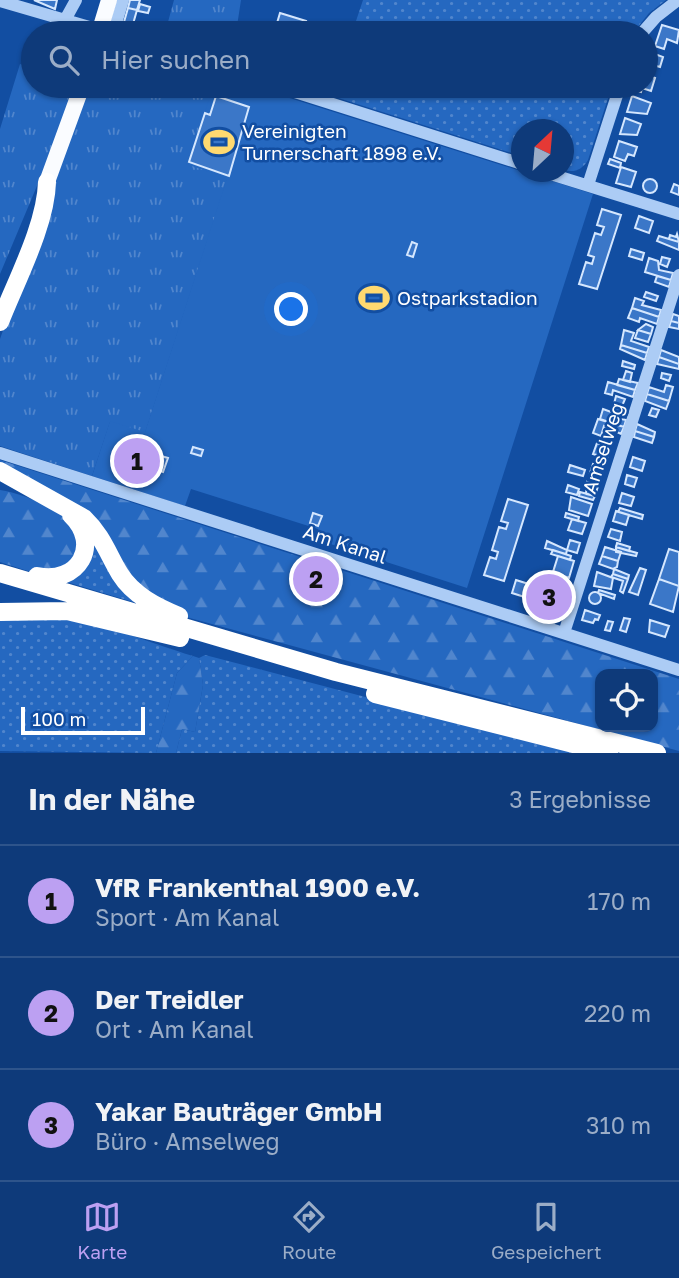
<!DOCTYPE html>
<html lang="de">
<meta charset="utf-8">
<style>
body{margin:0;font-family:"Golos Text",sans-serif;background:#17417f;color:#f1f3f6}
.controls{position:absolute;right:21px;bottom:21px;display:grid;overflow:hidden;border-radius:14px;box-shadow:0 2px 5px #0004}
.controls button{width:63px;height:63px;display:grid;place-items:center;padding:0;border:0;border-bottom:2px solid #2e548b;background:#0e3a7a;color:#f1f3f6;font:35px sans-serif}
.compass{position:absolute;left:511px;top:119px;width:63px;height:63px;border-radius:50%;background:#0e3a7a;box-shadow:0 2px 5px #0004;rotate:26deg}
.scale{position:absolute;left:21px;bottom:18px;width:124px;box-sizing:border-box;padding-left:7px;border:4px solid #fff;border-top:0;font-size:19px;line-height:24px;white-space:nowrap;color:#fff;-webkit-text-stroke:5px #124ea2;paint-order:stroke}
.you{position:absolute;left:292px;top:310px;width:24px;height:24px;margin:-18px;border:5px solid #fff;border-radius:50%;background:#1a73e8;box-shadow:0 0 0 10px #1a73e833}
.badge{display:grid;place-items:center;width:46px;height:46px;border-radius:50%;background:#bca0f2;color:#111;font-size:23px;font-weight:700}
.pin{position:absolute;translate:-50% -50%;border:4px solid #fff;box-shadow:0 2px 7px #0006}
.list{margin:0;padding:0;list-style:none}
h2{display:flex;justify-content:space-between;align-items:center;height:91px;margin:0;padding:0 28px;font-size:30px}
h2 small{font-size:23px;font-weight:400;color:#9badc7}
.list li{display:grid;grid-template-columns:46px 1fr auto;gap:21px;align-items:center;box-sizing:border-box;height:112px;padding:0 28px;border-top:2px solid #2e548b}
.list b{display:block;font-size:26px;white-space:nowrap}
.list p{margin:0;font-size:23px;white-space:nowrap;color:#9badc7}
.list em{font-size:23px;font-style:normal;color:#9badc7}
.icon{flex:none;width:38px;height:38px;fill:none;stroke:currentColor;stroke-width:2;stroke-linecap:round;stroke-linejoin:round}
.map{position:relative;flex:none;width:679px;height:753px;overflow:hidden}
.search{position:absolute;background:#0e3a7a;box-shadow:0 2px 5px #0004;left:21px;right:21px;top:21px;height:77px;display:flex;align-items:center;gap:18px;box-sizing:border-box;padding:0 24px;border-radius:38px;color:#9badc7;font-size:26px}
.sheet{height:427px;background:#0e3a7a}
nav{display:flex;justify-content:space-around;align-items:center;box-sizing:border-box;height:98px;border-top:2px solid #2e548b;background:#0e3a7a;font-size:19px;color:#9badc7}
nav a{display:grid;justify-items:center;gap:4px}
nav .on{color:#bca0f2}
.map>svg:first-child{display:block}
</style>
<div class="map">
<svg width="679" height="753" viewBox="0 0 679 753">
<defs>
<pattern id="grass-dots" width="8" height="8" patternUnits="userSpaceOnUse" patternTransform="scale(1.75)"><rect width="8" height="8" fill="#2568c0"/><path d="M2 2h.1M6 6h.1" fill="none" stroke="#5186cd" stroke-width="1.8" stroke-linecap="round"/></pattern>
<pattern id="forest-firs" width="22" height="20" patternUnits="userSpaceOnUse" patternTransform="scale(1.75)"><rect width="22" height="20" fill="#2568c0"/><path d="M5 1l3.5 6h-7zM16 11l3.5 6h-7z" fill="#5186cd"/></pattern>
<pattern id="park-tufts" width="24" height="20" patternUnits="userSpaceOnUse" patternTransform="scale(1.75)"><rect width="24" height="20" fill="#2568c0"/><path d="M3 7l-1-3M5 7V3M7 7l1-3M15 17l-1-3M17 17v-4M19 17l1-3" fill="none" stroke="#5186cd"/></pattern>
</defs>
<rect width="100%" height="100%" fill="#124ea2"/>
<path fill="url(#grass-dots)" d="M363 0H666L649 13 633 33H352Z
M335 86H612L588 160C582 170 574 173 564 170V130H522L521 156 332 96Z
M89 538 153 608 60 580Z
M27 615 28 621C82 612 142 641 193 656L177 673 156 753 0 751V618Z
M205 655 579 753H176L182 729 195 732 203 685 199 658Z"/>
<path fill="url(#forest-firs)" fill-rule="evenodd" d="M0 460 679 679V751L186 617 140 593 108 541 0 465ZM600 674H653V727H600Z
M0 490C24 494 71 511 79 538 80 544 78 554 77 560L43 576 0 562Z
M193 656 199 658 203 685 195 732 182 729 176 753H156L177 673Z"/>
<path fill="url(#park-tufts)" d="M174 0H241L237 26 233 25 230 33H165Z
M20 64 33 68V86H75L52 150 0 274V129Z
M89 86H214L210 98 228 177 145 433 110 422 92 476 0 446V339Z"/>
<path fill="#2568c0" d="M214 86H252L593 194 467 588 315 539 318 529 191 489 185 506 92 476 110 421 145 432 227 178 186 164Z"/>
<path fill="#3b77c8" stroke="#d5e7fe" stroke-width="2" d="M34 0H57L55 9Z
M130 0H140L137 10 128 8Z
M140 4 150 7 148 13 138 11Z
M128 8 137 10 131 31 122 29Z
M280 13 306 21 303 31 277 23Z
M662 25 679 30 677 43 667 39 664 49 655 46Z
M647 51 663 57 660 67 650 64 646 67Z
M646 75 655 78 651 91 642 88 641 92 634 90 636 86H646Z
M216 96 249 107 229 176 189 162 205 113 210 115Z
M632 96 651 103 647 114 627 112Z
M625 118 641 124 637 135 620 134Z
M619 141 637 147 634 156 628 154 625 161 614 157Z
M610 159 621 163 620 168 608 164Z
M621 167 636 172 631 187 616 183Z
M643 186a7 7 0 1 1 14 0a7 7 0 1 1-14 0Z
M674 184 679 186V195L671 192Z
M602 209 621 215 597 289 579 284 586 262 592 264 594 257 588 255 595 233 601 235 604 227 597 225Z
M639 216 653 221 649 233 635 228Z
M677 234 679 242 669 239 670 235 676 237Z
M659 236 679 242V250L657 241Z
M412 242 417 244 413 257 407 255Z
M631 249 644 253 642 260 629 256Z
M662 257 670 259 667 267 660 264Z
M649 258 658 261 659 270 673 273 671 280 645 272Z
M657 276 671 280 669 287 655 282Z
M646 292 658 296 656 301 644 297Z
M635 298 644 301 642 305 661 310 659 317 632 308Z
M632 308 659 317 657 324 640 318 639 322 628 318Z
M673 314 679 316V323L671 321Z
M671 321 679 323V329L669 327Z
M646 324 653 327 651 334 638 330Z
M624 330 634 333 631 341 649 347 647 353 621 345Z
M638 330 651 334 648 342 635 338Z
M621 345 647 353 645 360 620 349Z
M661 350 679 357V364L659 357Z
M659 357 679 364V369L657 364Z
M623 361 635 365 634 369 622 366Z
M626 371 632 373 630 382 623 380Z
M662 373 671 375 669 381 661 378Z
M619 379 638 383 635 390 617 385Z
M608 382 635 390 633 397 613 390 612 395 605 393Z
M666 385 673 387 669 401 647 394 649 387 664 392Z
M647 394 669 401 666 409 645 401Z
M616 396 625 399 622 406 614 404Z
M616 404 622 406 620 414 614 412Z
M652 408 659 410 656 417 649 415Z
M603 409 614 413 612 417 626 420 624 427 600 419Z
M598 419 624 427 621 434 604 426 601 436 593 433Z
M637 424 655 432 654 437 635 431Z
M635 431 654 437 652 443 634 437Z
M597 443 610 447 607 458 593 454Z
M145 444 156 447 154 454 168 458 163 472 150 468 149 471 146 467 124 460 129 445 143 450Z
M193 447 203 450 201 456 191 453Z
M633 457 645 461 642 471 630 467Z
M593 464 604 467 601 477 590 473Z
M570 465 585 470 583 476 568 472Z
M627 475 637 478 634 487 625 484Z
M587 482 598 486 595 496 586 494Z
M568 485 579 489 577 495 566 492Z
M580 492 595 496 593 500 579 496Z
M622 493 634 497 631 506 619 503Z
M571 497 592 504 588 516 569 510Z
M508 499 528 505 504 581 484 575 490 557 496 559 498 552 492 550 499 527 506 529 508 523 501 521Z
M620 508 643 515 642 519 618 512Z
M616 511 629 515 626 525 613 521Z
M313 513 322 516 318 526 310 523Z
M566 513 579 517 578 521 565 517Z
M572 519 586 523 582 534 568 530Z
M611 529 622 532 620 541 608 537Z
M570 540 580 543 577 553 567 550Z
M547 541 567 550 566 554 545 548Z
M617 543 630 547 629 551 616 547Z
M605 547 621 552 618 561 602 556Z
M616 547 637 553 636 556 616 552Z
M669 549 679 552V586L659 579Z
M553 550 571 556 570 560 551 554Z
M558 556 574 561 569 578 553 572Z
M602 556 618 561 617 567 613 569 599 564Z
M640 568 646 570 638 595 629 592Z
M614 569 629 575 628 579 613 574Z
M597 572 613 578 611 589 594 586Z
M613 574 628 579 623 593 620 591 623 581 611 577Z
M659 579 679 586 673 612 650 604Z
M516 580 538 587 534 600 512 593Z
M551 584 565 588 558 612 543 607Z
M599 590 615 595 614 599 598 593Z
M589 598a6 6 0 1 1 12 0a6 6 0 1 1-12 0Z
M585 610 600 615 598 620 595 619 593 623 582 620Z
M624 618 630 619 626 632 620 630Z
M650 620 669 626 665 637 649 632Z
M608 621 613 622 610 631 605 630Z"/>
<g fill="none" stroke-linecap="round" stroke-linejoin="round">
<path stroke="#acccf5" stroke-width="12" d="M0 1 110 33
M65 20 76 0
M113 33 123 0
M642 33 656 17 678 0
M276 86 522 164
M544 172 679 214
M588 185 620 86
M0 453 679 670
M564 633 679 275"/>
<path stroke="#fafcff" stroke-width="16" d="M99 33 109 0
M47 182 82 86"/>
<path stroke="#fff" stroke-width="18" d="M0 322C16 281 46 225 47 182
M0 471 84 518C102 535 108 554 120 574 133 595 157 607 179 616
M0 573 336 672 657 753
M37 576C78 585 102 545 71 515
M0 612 67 611 180 638
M375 694 609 753"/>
</g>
<defs>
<symbol id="stadium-bare" viewBox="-9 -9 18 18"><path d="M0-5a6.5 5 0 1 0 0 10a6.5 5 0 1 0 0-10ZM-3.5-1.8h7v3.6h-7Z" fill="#ffd970" stroke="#124ea2" stroke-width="2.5" paint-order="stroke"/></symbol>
</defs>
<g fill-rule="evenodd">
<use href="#stadium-bare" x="197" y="120" width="44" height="44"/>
<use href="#stadium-bare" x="352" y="276" width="44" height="44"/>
</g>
<g text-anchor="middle" stroke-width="5" stroke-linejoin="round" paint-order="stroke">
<g font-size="19" fill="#fff" stroke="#124ea2" text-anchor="start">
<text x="242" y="138">Vereinigten<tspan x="242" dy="22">Turnerschaft 1898 e.V.</tspan></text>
<text x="397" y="305">Ostparkstadion</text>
</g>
<g font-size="19" fill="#fff" stroke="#124ea2">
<text transform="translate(603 448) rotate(-72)" y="7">Amselweg</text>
<text transform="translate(345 544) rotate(18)" y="7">Am Kanal</text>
</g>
</g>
</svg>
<div class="controls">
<button><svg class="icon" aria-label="locate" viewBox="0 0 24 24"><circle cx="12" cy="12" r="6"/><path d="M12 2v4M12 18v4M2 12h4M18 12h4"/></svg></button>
</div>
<svg class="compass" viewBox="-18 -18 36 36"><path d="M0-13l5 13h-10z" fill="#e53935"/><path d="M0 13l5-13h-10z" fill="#9badc7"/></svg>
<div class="scale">100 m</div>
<div class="you"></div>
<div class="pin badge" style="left:137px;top:461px">1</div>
<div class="pin badge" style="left:316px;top:579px">2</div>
<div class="pin badge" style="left:549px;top:597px">3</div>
<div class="search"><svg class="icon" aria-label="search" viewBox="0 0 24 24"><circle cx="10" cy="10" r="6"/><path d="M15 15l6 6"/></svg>Hier suchen</div>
</div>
<section class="sheet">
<h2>In der Nähe<small>3 Ergebnisse</small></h2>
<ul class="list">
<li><span class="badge">1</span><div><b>VfR Frankenthal 1900 e.V.</b><p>Sport · Am Kanal</p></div><em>170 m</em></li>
<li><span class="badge">2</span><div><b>Der Treidler</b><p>Ort · Am Kanal</p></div><em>220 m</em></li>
<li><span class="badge">3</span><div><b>Yakar Bauträger GmbH</b><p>Büro · Amselweg</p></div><em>310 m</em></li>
</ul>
</section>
<nav>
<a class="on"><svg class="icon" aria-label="map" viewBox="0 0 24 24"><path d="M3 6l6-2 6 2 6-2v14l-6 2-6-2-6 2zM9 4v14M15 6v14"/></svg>Karte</a>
<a><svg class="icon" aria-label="directions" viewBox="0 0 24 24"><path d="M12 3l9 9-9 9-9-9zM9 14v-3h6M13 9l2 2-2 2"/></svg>Route</a>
<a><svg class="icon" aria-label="saved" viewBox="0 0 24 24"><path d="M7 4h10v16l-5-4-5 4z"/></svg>Gespeichert</a>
</nav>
